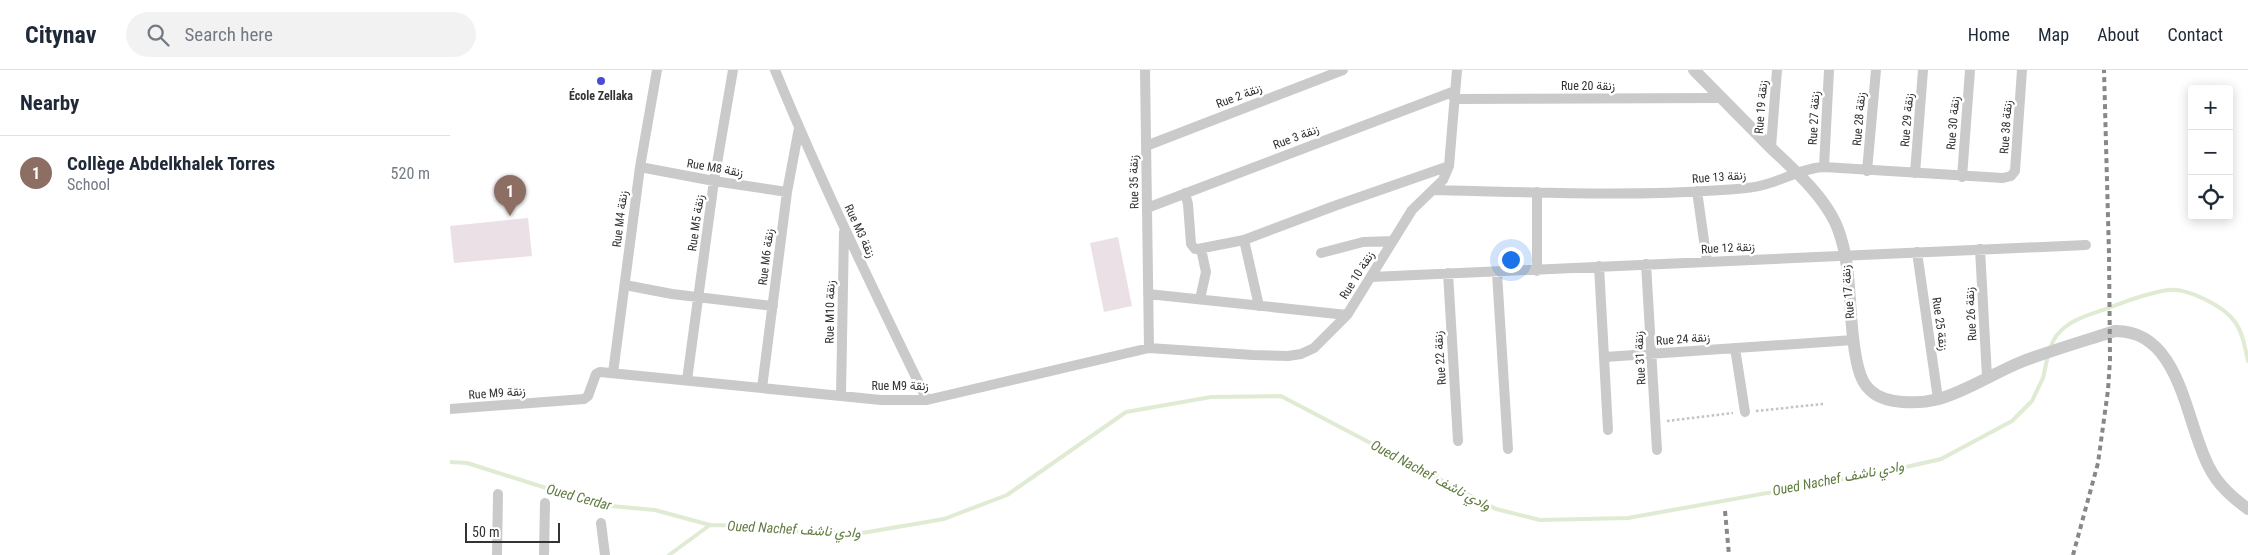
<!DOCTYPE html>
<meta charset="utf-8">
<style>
body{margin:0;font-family:"Roboto Condensed",Vazirmatn,sans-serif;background:#f2f2f3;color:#1f2937}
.controls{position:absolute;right:15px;top:15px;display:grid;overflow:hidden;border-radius:5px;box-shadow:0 2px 12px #0003}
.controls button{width:45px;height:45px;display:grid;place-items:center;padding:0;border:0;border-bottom:1px solid #e0e1e3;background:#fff;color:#1f2937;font:25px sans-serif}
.scale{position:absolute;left:15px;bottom:12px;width:95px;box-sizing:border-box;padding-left:5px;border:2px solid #333;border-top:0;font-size:14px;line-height:18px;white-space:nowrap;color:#333;-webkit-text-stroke:4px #fff;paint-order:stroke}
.you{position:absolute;left:1060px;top:189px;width:18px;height:18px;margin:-12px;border:4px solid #fff;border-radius:50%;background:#1a73e8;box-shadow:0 0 0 8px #1a73e833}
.badge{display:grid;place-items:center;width:32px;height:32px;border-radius:50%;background:#db2777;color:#fff;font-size:16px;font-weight:700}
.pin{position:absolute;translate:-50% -41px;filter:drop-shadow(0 1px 2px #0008)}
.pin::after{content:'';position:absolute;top:26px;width:18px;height:15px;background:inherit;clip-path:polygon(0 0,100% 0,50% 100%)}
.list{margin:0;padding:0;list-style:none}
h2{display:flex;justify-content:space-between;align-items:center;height:65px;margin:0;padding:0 20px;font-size:21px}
h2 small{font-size:16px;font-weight:400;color:#747a83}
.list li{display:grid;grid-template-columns:32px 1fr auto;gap:15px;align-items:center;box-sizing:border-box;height:75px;padding:0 20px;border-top:1px solid #e0e1e3}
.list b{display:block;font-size:19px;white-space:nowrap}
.list p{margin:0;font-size:16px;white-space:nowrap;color:#747a83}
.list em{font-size:16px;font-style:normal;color:#747a83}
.icon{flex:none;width:28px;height:28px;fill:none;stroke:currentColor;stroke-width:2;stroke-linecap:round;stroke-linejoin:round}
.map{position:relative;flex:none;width:1798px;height:485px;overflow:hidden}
header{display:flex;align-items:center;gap:30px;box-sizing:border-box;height:70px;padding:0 25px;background:#fff;border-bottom:1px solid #e0e1e3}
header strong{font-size:24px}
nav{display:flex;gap:28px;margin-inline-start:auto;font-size:18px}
.search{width:350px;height:45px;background:#f2f2f3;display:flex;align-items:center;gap:12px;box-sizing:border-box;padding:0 18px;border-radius:28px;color:#747a83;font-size:19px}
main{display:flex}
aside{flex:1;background:#fff}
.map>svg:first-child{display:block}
</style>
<header>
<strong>Citynav</strong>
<div class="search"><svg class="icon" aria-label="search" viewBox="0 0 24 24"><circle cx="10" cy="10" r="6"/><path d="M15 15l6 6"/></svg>Search here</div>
<nav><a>Home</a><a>Map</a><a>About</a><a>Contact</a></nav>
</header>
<main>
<aside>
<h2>Nearby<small></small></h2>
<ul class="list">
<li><span class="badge" style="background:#8d6e63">1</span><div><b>Collège Abdelkhalek Torres</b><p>School</p></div><em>520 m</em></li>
</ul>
</aside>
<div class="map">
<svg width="1798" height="485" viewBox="0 0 1798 485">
<rect width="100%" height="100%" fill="#fff"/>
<path fill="#ebe0e5" d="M78 148 82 186 4 193 0 156Z
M668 167 682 236 654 242 640 173Z"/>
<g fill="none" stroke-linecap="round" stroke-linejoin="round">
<path stroke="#dfebd2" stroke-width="4" d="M1600 279C1607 253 1635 246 1656 239 1676 231 1697 223 1718 220 1738 218 1774 236 1785 252 1793 263 1795 278 1798 291
M0 392 17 393 150 435 205 440 260 455
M219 485 260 455 301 456 353 462 412 463 494 449 557 425 676 342 761 327 831 326 1046 439 1090 450 1178 448 1434 402 1491 389 1562 351 1582 331 1593 308 1598 285"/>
<path stroke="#c3c3c3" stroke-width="2.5" stroke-dasharray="2.5 2.5" stroke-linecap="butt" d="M1306 341 1373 334
M1217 351 1283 343"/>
<path stroke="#cacaca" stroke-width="10" d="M325 0C371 112 424 221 477 330
M695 0 699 278
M1004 29 1272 28
M696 76 893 0
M1321 77 1327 0
M190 97 264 111 337 122
M1374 97 1379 0
M1417 101 1426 0
M1465 103 1473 0
M1512 107 1520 0
M983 120C1079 122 1176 127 1272 120 1285 119 1300 119 1313 115 1334 110 1352 98 1374 97L1553 108 1561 106 1565 101 1572 0
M1247 121 1257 192
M1087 122V201
M735 123 738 134 741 174 745 179H748L794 170 887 135 999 96
M697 138 1005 21
M794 170 809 236
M1530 179 1537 307
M1467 182 1488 329
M871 183 913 172 943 171
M1196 194 1207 380
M1149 196 1158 360
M998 203 1008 371
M1047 203 1058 379
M921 207 1636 175
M175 215 222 224 323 236
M698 224 897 245 962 140 993 110 999 96 1007 0
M750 229 756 202 751 179
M1285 278 1295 342
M1155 287 1403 270
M163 303 190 97 207 0
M237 310 264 111 283 0
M312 318 337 122 349 58
M391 325 394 162
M0 339 134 329 138 326 146 304 150 302 431 330H477L699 278 803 285 838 286 851 284 864 278 897 245
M151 453 155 485
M47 485 48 424
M94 485 95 433"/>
<path stroke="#cacaca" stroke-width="12" d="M1244 0C1270 26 1295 52 1321 78 1344 100 1371 123 1385 152 1405 195 1396 250 1408 297 1410 305 1414 315 1420 320 1435 335 1469 334 1489 329 1517 321 1544 303 1571 292 1602 280 1634 271 1665 261 1731 260 1735 352 1759 397 1768 415 1782 427 1798 439"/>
<path stroke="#888" stroke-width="4" stroke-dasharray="5 4" stroke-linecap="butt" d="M1275 441 1279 485
M1623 485 1648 393 1658 320 1660 290 1659 184 1654 0"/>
</g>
<circle fill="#494ad6" stroke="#fff" stroke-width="2" cx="151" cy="11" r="5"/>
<g text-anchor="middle" stroke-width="5" stroke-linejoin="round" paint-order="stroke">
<g font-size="12" fill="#333" stroke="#fff">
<text x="1138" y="20">Rue 20 زنقة</text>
<text transform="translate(789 26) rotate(-21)" y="4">Rue 2 زنقة</text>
<text transform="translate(1311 37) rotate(-85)" y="4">Rue 19 زنقة</text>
<text transform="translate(1364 48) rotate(-87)" y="4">Rue 27 زنقة</text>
<text transform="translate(1409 49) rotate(-85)" y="4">Rue 28 زنقة</text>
<text transform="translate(1457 50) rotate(-85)" y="4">Rue 29 زنقة</text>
<text transform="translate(1503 53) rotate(-85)" y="4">Rue 30 زنقة</text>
<text transform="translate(1556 57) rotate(-86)" y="4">Rue 38 زنقة</text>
<text transform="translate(846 67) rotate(-21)" y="4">Rue 3 زنقة</text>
<text transform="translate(265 98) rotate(10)" y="4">Rue M8 زنقة</text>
<text transform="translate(1269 107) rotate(-4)" y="4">Rue 13 زنقة</text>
<text transform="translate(684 112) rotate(-91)" y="4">Rue 35 زنقة</text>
<text transform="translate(170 149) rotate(-83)" y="4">Rue M4 زنقة</text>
<text transform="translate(246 153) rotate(-82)" y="4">Rue M5 زنقة</text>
<text transform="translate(410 161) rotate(65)" y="4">Rue M3 زنقة</text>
<text transform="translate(1278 178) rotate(-3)" y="4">Rue 12 زنقة</text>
<text transform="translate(316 187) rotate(-83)" y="4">Rue M6 زنقة</text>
<text transform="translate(907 205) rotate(-58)" y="4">Rue 10 زنقة</text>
<text transform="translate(1398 222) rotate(-95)" y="4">Rue 17 زنقة</text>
<text transform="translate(380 242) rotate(-89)" y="4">Rue M10 زنقة</text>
<text transform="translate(1521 244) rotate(-93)" y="4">Rue 26 زنقة</text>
<text transform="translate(1490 254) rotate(82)" y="4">Rue 25 زنقة</text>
<text transform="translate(1233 269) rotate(-4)" y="4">Rue 24 زنقة</text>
<text transform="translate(990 288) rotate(-94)" y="4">Rue 22 زنقة</text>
<text transform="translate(1190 288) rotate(-93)" y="4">Rue 31 زنقة</text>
<text x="450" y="320">Rue M9 زنقة</text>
<text transform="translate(47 323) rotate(-4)" y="4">Rue M9 زنقة</text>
</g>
<g font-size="12" font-weight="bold" fill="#333" stroke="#fff">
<text x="151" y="30">École Zellaka</text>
</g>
<g font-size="14" font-style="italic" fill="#607b3f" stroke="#fff">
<text transform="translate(981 405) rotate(28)" y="5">Oued Nachef وادي ناشف</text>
<text transform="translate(1388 408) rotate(-11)" y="5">Oued Nachef وادي ناشف</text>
<text transform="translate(129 427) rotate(15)" y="5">Oued Cerdar</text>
<text transform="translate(344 459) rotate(3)" y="5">Oued Nachef وادي ناشف</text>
</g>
</g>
</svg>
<div class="controls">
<button>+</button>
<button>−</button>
<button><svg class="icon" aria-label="locate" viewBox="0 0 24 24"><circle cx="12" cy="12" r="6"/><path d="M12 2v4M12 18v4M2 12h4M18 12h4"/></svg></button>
</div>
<div class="scale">50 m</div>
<div class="you"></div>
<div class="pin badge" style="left:60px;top:146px;background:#8d6e63">1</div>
</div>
</main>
